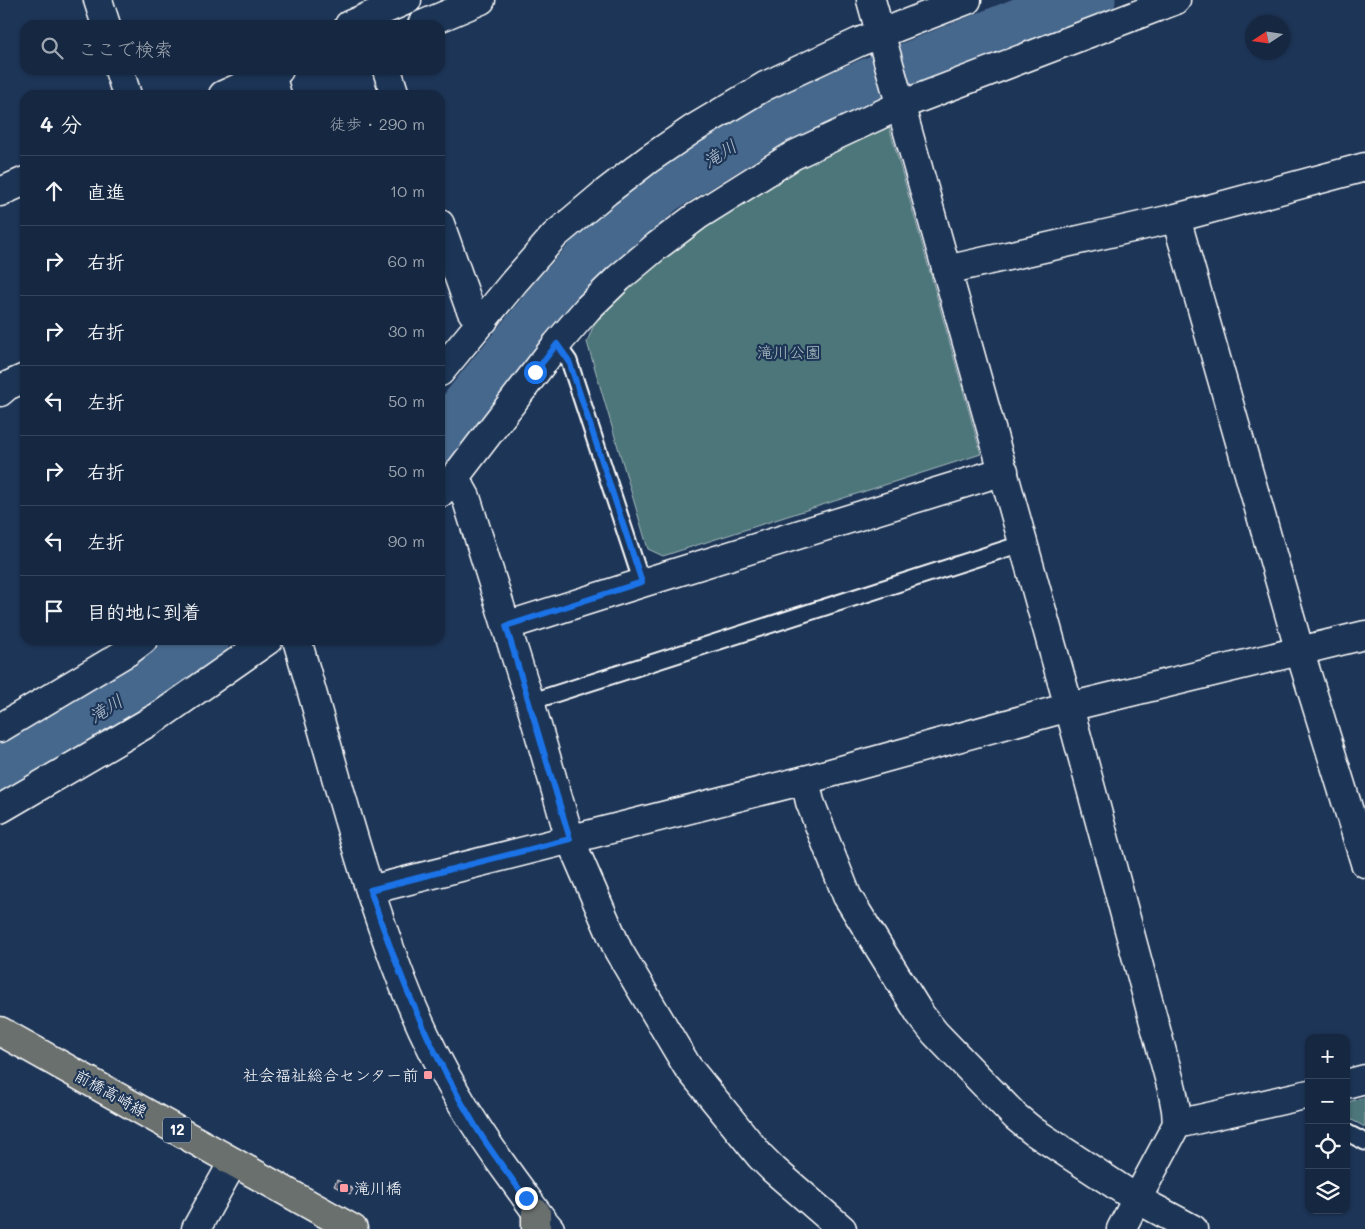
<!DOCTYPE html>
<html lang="ja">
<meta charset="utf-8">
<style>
body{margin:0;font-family:Mali,"Klee One",sans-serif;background:#1f3048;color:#f1f3f6}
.controls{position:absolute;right:15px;bottom:15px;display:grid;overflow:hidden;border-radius:10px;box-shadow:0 1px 4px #0004}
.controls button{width:45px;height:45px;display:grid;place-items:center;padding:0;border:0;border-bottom:1px solid #35445a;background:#162841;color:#f1f3f6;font:25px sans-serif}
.compass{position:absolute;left:1245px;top:15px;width:45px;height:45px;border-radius:50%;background:#162841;box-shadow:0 1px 4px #0004;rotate:258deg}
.stop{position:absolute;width:15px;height:15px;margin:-11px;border:4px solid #1a73e8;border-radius:50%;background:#fff}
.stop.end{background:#1a73e8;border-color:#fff;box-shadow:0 1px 5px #0008}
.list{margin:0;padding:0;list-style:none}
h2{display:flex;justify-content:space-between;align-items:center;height:65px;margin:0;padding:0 20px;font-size:21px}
h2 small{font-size:16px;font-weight:400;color:#9ea6b1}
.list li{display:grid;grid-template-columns:32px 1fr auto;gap:15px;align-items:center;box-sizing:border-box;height:70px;padding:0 20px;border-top:1px solid #35445a}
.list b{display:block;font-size:19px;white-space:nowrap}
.list em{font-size:16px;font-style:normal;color:#9ea6b1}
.icon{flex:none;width:28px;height:28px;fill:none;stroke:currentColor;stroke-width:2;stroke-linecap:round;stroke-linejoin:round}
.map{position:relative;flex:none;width:1365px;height:1229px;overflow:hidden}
.search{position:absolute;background:#162841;box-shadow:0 1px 4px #0004;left:20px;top:20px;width:425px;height:55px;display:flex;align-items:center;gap:12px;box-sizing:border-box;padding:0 18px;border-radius:15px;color:#9ea6b1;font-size:19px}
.panel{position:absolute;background:#162841;box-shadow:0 1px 4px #0004;left:20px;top:90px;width:425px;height:555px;border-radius:15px}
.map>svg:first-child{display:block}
</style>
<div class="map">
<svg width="1365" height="1229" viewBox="0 0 1365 1229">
<rect width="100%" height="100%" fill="#1d3557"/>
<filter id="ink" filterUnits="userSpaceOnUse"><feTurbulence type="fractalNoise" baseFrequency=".02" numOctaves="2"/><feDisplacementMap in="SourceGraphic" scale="10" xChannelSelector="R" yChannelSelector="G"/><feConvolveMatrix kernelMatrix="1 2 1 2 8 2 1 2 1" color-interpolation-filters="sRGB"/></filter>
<g filter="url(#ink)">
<path fill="#4e767a" stroke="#a6babc" d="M880 123 889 126 981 454 663 556 648 549 587 342 596 319 618 287 735 199Z
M1365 1097V1127L1348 1118V1102Z"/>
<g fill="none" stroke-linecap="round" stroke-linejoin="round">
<path stroke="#46688d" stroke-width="49" d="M440 438 555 296 605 241 662 190 755 132 861 86 1026 20 1091 0
M0 768 106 711 205 640"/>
</g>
<path fill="#605b6e" stroke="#fff" d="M337 1180 353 1189 350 1194 334 1186Z"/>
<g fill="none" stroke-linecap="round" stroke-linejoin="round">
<defs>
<path id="lane" d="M557 344 569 361 642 583
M530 702 1024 543
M1346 1132 1365 1142"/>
<path id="street" d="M387 70 395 95
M271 74 277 95
M1176 218 1300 652 1365 863
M440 224 468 303 472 312 484 320
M946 270 1176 218 1365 167
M440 372 514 282 555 235 606 192 649 159 693 129 765 86 859 42 967 0
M0 392 7 386 25 378
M452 481 461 488 466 497 530 702 570 839 618 950 687 1066 760 1156 774 1170 842 1229
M440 493 452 481 557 344 588 308 619 278 657 246 697 216 794 155 901 105 1176 0
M506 626 642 583 1004 471
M0 728 127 652 143 640
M805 780 810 802 847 896 920 1014 935 1033 1016 1117 1033 1131 1137 1199 1193 1229
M0 809 161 715 268 640
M196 1229 233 1162"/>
<path id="secondary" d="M98 0 106 25
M871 0 1069 707 1172 1089 1176 1110 1177 1124 1121 1229
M349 25 407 0
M422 25 481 0
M119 70 127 95
M223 95 279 70
M0 192 25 181
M297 640C333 762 364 891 413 1008 439 1069 474 1127 514 1181 526 1197 537 1214 550 1229
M370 890 805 780 1069 707 1365 635
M1346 1084 1365 1079
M1177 1124 1309 1094"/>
<path id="primary" d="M0 1031 353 1229
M536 1229V1213"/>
</defs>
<use href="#lane" stroke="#fff" stroke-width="19"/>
<use href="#street" stroke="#fff" stroke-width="31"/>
<use href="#secondary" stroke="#fff" stroke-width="31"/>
<use href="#primary" stroke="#fff" stroke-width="31"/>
<use href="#lane" stroke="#1d3557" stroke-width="15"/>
<use href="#street" stroke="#1d3557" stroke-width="28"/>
<use href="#secondary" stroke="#1d3557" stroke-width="28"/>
<use href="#primary" stroke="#6b706d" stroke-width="28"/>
</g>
</g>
<g fill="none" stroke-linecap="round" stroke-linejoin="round" filter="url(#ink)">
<path stroke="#1a73e8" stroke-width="6" d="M526 1198C509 1175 491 1152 476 1127 430 1052 398 973 370 890L570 839 506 626 642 582 569 361 557 344 535 372"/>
</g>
<g fill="#ff9aa2" stroke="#1d3557" stroke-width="2">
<rect x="423" y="1070" width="10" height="10" rx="2.5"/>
<rect x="339" y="1183" width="10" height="10" rx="2.5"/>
</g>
<g text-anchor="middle" stroke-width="4.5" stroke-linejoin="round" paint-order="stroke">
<rect fill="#1d3557" stroke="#bbc2cd" stroke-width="1" x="163" y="1117.5" width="28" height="25" rx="4"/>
<g font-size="15" font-weight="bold" fill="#fff">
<text x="177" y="1135">12</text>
</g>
<g font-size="16" fill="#afc1c3" stroke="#1d3557">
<text x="789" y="358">滝川公園</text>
</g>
<g font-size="16" fill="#fff" stroke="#1d3557" text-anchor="end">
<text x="418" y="1081">社会福祉総合センター前</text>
<text x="354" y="1194" text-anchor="start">滝川橋</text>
</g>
<g font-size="16" fill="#fff" stroke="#1d3557">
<text transform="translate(111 1093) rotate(29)" y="6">前橋高崎線</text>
</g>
<g font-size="18" font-style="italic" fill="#b5c3d1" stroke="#1d3557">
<text transform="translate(720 154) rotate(-32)" y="6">滝川</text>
<text transform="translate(106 709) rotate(-32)" y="6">滝川</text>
</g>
</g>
</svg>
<div class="controls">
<button>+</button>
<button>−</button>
<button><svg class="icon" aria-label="locate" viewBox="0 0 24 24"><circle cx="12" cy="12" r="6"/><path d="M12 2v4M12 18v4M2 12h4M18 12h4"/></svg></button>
<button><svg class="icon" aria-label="layers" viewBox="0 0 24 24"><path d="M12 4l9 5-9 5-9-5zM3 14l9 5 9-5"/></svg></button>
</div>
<svg class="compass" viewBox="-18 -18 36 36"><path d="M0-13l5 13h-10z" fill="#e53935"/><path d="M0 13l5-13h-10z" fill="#9ea6b1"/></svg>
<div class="stop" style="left:535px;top:372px"></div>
<div class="stop end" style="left:526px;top:1198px"></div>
<div class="search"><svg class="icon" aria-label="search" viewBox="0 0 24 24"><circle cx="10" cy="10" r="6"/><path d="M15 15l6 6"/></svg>ここで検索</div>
<section class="panel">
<h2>4 分<small>徒歩 · 290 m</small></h2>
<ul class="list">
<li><svg class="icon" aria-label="ahead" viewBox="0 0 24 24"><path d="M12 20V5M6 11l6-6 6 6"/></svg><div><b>直進</b></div><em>10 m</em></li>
<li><svg class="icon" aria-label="right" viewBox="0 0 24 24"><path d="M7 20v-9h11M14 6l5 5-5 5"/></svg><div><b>右折</b></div><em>60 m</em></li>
<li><svg class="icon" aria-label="right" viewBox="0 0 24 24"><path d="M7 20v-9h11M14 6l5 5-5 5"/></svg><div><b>右折</b></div><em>30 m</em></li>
<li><svg class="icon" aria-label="left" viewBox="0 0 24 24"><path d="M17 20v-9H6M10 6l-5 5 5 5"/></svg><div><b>左折</b></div><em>50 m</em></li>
<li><svg class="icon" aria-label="right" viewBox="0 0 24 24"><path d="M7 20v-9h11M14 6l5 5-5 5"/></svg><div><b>右折</b></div><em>50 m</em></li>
<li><svg class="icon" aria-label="left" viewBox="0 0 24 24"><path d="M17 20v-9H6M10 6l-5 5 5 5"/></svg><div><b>左折</b></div><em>90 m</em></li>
<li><svg class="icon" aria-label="arrive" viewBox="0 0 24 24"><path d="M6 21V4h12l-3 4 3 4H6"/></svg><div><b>目的地に到着</b></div></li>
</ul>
</section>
</div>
